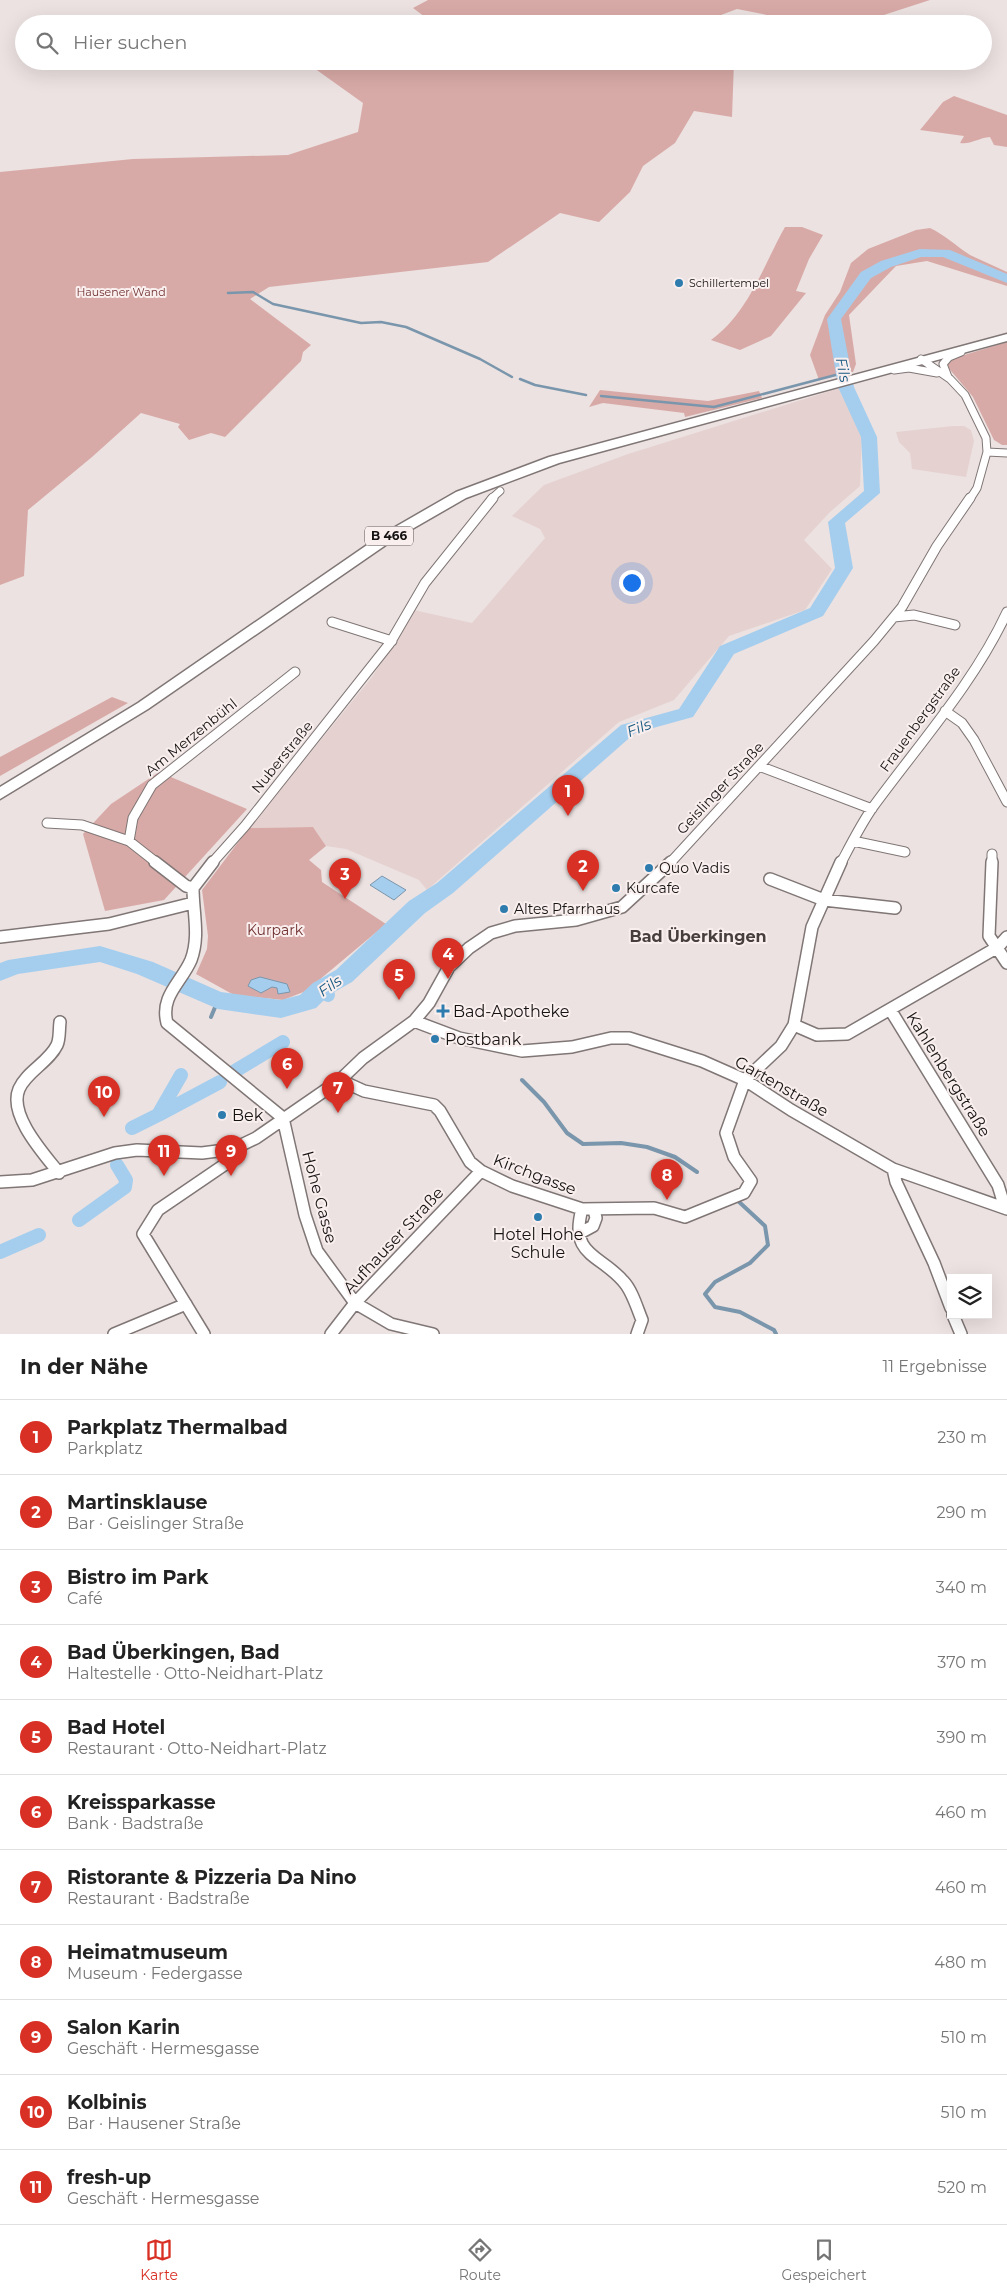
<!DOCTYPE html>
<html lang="de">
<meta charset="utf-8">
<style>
body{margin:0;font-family:Montserrat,sans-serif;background:#f6f6f6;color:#222}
.controls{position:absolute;right:15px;bottom:15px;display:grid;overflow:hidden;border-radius:0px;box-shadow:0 5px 20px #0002}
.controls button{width:45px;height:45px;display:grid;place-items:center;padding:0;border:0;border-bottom:1px solid #e0e0e0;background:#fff;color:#222;font:25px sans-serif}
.you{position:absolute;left:631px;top:582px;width:18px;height:18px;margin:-12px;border:4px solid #fff;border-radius:50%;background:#1a73e8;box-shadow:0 0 0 8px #1a73e833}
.badge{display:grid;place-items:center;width:32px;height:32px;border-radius:50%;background:#d93025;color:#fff;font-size:16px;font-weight:700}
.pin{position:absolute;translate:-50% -41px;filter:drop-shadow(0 1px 2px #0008)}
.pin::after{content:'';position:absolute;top:26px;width:18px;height:15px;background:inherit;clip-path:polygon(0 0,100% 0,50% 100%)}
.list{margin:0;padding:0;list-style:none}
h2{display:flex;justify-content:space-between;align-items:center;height:65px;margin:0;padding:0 20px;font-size:21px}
h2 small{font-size:16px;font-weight:400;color:#767676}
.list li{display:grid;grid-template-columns:32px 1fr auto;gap:15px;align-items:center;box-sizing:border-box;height:75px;padding:0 20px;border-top:1px solid #e0e0e0}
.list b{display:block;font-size:19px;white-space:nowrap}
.list p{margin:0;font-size:16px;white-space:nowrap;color:#767676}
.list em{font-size:16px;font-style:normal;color:#767676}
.icon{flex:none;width:28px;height:28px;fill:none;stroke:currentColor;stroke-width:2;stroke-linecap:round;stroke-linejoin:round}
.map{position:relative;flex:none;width:1007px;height:1334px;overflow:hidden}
.search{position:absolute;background:#fff;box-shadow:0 5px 20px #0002;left:15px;right:15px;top:15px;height:55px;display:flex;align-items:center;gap:12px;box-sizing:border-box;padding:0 18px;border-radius:28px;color:#767676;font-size:19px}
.sheet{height:890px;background:#fff}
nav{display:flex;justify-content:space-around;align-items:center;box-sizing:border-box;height:70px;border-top:1px solid #e0e0e0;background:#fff;font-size:14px;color:#767676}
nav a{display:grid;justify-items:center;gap:2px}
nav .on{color:#d93025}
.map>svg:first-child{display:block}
</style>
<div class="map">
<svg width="1007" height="1334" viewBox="0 0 1007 1334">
<rect width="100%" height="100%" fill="#ece2e1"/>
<path fill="#e5d2d0" d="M843 387 862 430 860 486 830 512 804 540 832 569 805 610 729 636 674 700 619 722 427 890 419 880 346 849 326 846 313 827 249 828 372 677 414 610 472 623 545 538 540 529 512 516 544 485 628 454Z
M953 426H964L971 430 974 441 966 477 912 469 910 453 899 442 896 432Z"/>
<path fill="#d8aaa7" d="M428 0H930L856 24H813L737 9 697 24H426L429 20 413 8Z
M324 61H734L732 117 694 111 675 143 643 166 630 192 599 222 560 213 488 262 269 287 250 299 311 345 303 352 301 361 225 437 211 433 189 440 178 427 180 424 141 413 92 457 28 510 24 576 0 585V172L133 159 288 155 358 132 363 103 314 68Z
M954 96 1007 115V147L994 145 990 137C978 138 970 145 960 143L964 136 920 130 943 102Z
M785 227H802L823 235 809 259 796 291 806 293 771 336 740 350 711 340C749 312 763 266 785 227Z
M930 228C945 235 956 246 970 255 982 261 995 266 1007 272V286L927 261 896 266 849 315 856 364 853 372 819 380 810 355 825 315 840 292 851 263 868 249 916 230Z
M1007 342V445H1002L994 440 973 397 946 365 951 359Z
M600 390 708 401 759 391 762 398 685 417 684 413 603 403 589 407Z
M112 697 128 703 0 776V757Z
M159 772 247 809 164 900 105 911 83 834 111 804Z
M313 827 326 846 309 860 321 870 322 882 386 924 306 991 283 1000 234 995 196 974 207 949 208 936 202 890 249 828Z"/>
<path fill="#a5ceee" stroke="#7a96ac" d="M382 876 406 890 394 900 370 885Z
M260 977 287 984 290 992 278 994 277 988 272 987 261 993 248 986 251 980Z"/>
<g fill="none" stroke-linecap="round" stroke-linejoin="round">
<path stroke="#7a96ac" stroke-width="2.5" d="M228 293 253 292 273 304 361 323 381 322 406 327 480 359 512 377
M520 379 535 385 586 395
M601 396 714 407 843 373"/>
<path stroke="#7a96ac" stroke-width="4" d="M344 976 349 980
M211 1017 218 1000
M522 1080 544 1102 567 1133 583 1144 621 1143 647 1147 675 1157 697 1172
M737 1200 765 1226 768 1245 750 1263 715 1282 705 1294 715 1307 740 1312 774 1330 776 1334"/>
<path stroke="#a5ceee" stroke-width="14" d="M321 989 328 995
M235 1071 283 1042
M160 1114 220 1082
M132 1128 158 1115 181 1075
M79 1220 125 1187 126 1180 117 1165
M0 1252 39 1235"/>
<path fill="#a5ceee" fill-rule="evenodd" d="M920 249 950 250 1007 274V283L943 257H921L891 267 871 278 841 319 854 387 877 437 880 493 845 523 853 568 823 616 734 654 693 717 635 733 453 893 425 913 352 982 329 995 316 1008 281 1018 218 1009 137 974 100 962 18 974 0 981V963L8 960 100 946 153 962 221 992 281 1000 300 995 313 983 336 970 409 901 437 883 621 725 679 709 720 646 810 608 835 568 828 522 864 491 861 437 838 387 827 319 861 272 881 261Z"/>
<defs>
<path id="minor-far2" d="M921 359 950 379 965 395 986 438 987 452 977 488 970 499
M894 370 909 368 937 373
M948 377 943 364 949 357 961 352
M987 452 1007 453
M491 499 500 491"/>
<path id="minor-far1" d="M894 617 914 615 955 625
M332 622 392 641
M945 711 962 723 974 740 1007 802
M759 766 872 809
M47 823 82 825 129 841 157 863
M129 841 133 818 152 785 295 672
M853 841 905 852
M212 863 245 826 390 643 425 583 493 498
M670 863 874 641 902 607 937 546 970 498
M841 863C851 844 861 824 873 807 919 744 974 683 1007 612
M992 863V854"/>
<path id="minor" d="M155 862 186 886 193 888
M213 862 193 888C193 913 200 936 191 960 181 983 160 996 167 1023L283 1118
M992 862 989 936 1007 963
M770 879 824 900 895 908
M0 937 109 924 193 903
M891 1011 998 1185 1005 1208
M414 1021 459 1038 522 1051 572 1047 611 1038H629L702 1061 745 1080 791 1110 893 1169 1007 1209
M794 1025 817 1035 847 1034 998 947 1007 937
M340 1080 364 1091 434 1105 440 1111 470 1162 481 1171 512 1186 582 1209 654 1208 685 1217 744 1193 751 1181 734 1157 726 1133 745 1080 781 1046 794 1025 812 927 841 862
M283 1118 305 1215 317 1251 355 1303 391 1324 433 1334
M893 1169 896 1182 934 1263 951 1308
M59 1173C44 1154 8 1115 19 1089 26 1072 49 1062 57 1045 60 1039 59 1029 60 1022
M0 1182 32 1180 115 1153 137 1150 202 1153 233 1149 256 1138 340 1080 363 1058 414 1021 429 1003 449 967 469 948 491 933 515 926 576 920 622 907 671 862
M582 1209C569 1256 600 1254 623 1281 632 1290 637 1308 642 1320L637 1334
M580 1233 593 1226 596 1218 594 1210
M953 1315 961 1334
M114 1334 186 1304
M204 1334 143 1234 158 1210 227 1163 233 1149
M331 1334 355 1303 481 1171"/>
<path id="primary" d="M1007 334V341L559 463 466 498 393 540 148 709 0 799V787L138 703 383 534 456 492 549 457Z"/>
</defs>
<use href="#minor-far2" stroke="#7f7675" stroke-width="9"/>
<use href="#minor-far1" stroke="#7f7675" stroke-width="11"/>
<use href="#minor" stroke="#7f7675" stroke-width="14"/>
<use href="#primary" stroke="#7f7675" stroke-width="3"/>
<use href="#minor-far2" stroke="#fff" stroke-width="7"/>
<use href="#minor-far1" stroke="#fff" stroke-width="9"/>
<use href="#minor" stroke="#fff" stroke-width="11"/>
<use href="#primary" fill="#fff" fill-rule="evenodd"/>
</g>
<g fill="#2e7cae" stroke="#faefef" stroke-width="2">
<circle cx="679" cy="283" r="5"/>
<circle cx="649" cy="868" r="5"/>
<circle cx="616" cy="888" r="5"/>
<circle cx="504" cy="909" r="5"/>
<path d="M440.5 1003.5h5v5h5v5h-5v5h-5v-5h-5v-5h5z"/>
<circle cx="435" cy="1039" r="5"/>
<circle cx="222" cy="1115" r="5"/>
<circle cx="538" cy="1217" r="5"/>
</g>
<g text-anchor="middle" stroke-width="4" stroke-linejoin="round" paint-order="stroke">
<g font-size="11" fill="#161313" stroke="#faefef" text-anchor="start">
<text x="689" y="287">Schillertempel</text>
</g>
<g font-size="11" fill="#713030" stroke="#faefef">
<text x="121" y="296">Hausener Wand</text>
</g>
<rect fill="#faefef" stroke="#5a5555" stroke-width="1" x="365" y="526.5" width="48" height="19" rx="4"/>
<g font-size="12" font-weight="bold" fill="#161313">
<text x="389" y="540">B 466</text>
</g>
<g font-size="14" fill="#161313" stroke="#faefef">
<text transform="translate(920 719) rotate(-54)" y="5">Frauenbergstraße</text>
<text transform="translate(191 737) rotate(-39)" y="5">Am Merzenbühl</text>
<text transform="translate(282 757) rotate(-51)" y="5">Nuberstraße</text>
<text transform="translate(720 788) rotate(-47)" y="5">Geislinger Straße</text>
</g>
<g font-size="14" fill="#161313" stroke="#faefef" text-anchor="start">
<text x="659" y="873">Quo Vadis</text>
<text x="626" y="893">Kurcafe</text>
<text x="514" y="914">Altes Pfarrhaus</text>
</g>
<g font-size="14" fill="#713030" stroke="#faefef">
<text x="275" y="935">Kurpark</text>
</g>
<g font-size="15" font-style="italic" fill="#165880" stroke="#faefef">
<text transform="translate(843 370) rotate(79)" y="5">Fils</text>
<text transform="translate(639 728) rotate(-21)" y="5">Fils</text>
<text transform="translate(330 986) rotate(-35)" y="5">Fils</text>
</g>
<g font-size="16" font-weight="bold" fill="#473f3e" stroke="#faefef">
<text x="698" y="942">Bad Überkingen</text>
</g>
<g font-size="16" fill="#161313" stroke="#faefef" text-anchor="start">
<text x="453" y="1017">Bad-Apotheke</text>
<text x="445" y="1045">Postbank</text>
<text x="232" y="1121">Bek</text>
<text x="538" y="1240" text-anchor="middle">Hotel Hohe<tspan x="538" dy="18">Schule</tspan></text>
</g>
<g font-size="16" fill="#161313" stroke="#faefef">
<text transform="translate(949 1074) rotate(58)" y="6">Kahlenbergstraße</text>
<text transform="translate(782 1086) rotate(30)" y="6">Gartenstraße</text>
<text transform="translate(535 1174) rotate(21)" y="6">Kirchgasse</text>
<text transform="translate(320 1197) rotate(75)" y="6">Hohe Gasse</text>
<text transform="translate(393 1240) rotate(-47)" y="6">Aufhauser Straße</text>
</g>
</g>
</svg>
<div class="controls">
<button><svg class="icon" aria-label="layers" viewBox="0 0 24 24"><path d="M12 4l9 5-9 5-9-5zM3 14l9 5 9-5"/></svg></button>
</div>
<div class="you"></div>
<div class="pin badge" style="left:568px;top:816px">1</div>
<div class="pin badge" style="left:583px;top:891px">2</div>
<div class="pin badge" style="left:345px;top:899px">3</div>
<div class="pin badge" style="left:448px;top:979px">4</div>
<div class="pin badge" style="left:399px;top:1000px">5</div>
<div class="pin badge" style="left:287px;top:1089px">6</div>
<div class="pin badge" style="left:338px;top:1113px">7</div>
<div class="pin badge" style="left:667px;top:1200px">8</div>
<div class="pin badge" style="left:231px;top:1176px">9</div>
<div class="pin badge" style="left:104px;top:1117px">10</div>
<div class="pin badge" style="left:164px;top:1176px">11</div>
<div class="search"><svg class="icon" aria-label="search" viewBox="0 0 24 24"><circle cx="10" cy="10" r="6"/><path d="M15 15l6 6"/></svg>Hier suchen</div>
</div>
<section class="sheet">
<h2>In der Nähe<small>11 Ergebnisse</small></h2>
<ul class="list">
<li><span class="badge">1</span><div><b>Parkplatz Thermalbad</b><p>Parkplatz</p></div><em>230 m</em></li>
<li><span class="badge">2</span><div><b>Martinsklause</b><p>Bar · Geislinger Straße</p></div><em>290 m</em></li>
<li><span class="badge">3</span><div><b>Bistro im Park</b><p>Café</p></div><em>340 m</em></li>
<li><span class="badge">4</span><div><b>Bad Überkingen, Bad</b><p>Haltestelle · Otto-Neidhart-Platz</p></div><em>370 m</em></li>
<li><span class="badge">5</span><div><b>Bad Hotel</b><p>Restaurant · Otto-Neidhart-Platz</p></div><em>390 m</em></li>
<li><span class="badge">6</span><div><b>Kreissparkasse</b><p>Bank · Badstraße</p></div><em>460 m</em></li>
<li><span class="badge">7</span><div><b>Ristorante &amp; Pizzeria Da Nino</b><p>Restaurant · Badstraße</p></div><em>460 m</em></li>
<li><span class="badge">8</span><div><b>Heimatmuseum</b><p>Museum · Federgasse</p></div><em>480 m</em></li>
<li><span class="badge">9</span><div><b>Salon Karin</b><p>Geschäft · Hermesgasse</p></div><em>510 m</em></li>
<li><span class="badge">10</span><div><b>Kolbinis</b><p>Bar · Hausener Straße</p></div><em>510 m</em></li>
<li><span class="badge">11</span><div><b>fresh-up</b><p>Geschäft · Hermesgasse</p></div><em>520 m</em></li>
</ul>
</section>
<nav>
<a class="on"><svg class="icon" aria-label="map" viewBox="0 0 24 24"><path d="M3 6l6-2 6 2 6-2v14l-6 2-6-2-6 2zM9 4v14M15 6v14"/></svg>Karte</a>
<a><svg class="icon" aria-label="directions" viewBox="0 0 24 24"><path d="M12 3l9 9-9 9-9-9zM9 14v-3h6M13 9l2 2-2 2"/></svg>Route</a>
<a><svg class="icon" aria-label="saved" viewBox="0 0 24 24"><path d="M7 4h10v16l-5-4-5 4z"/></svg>Gespeichert</a>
</nav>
